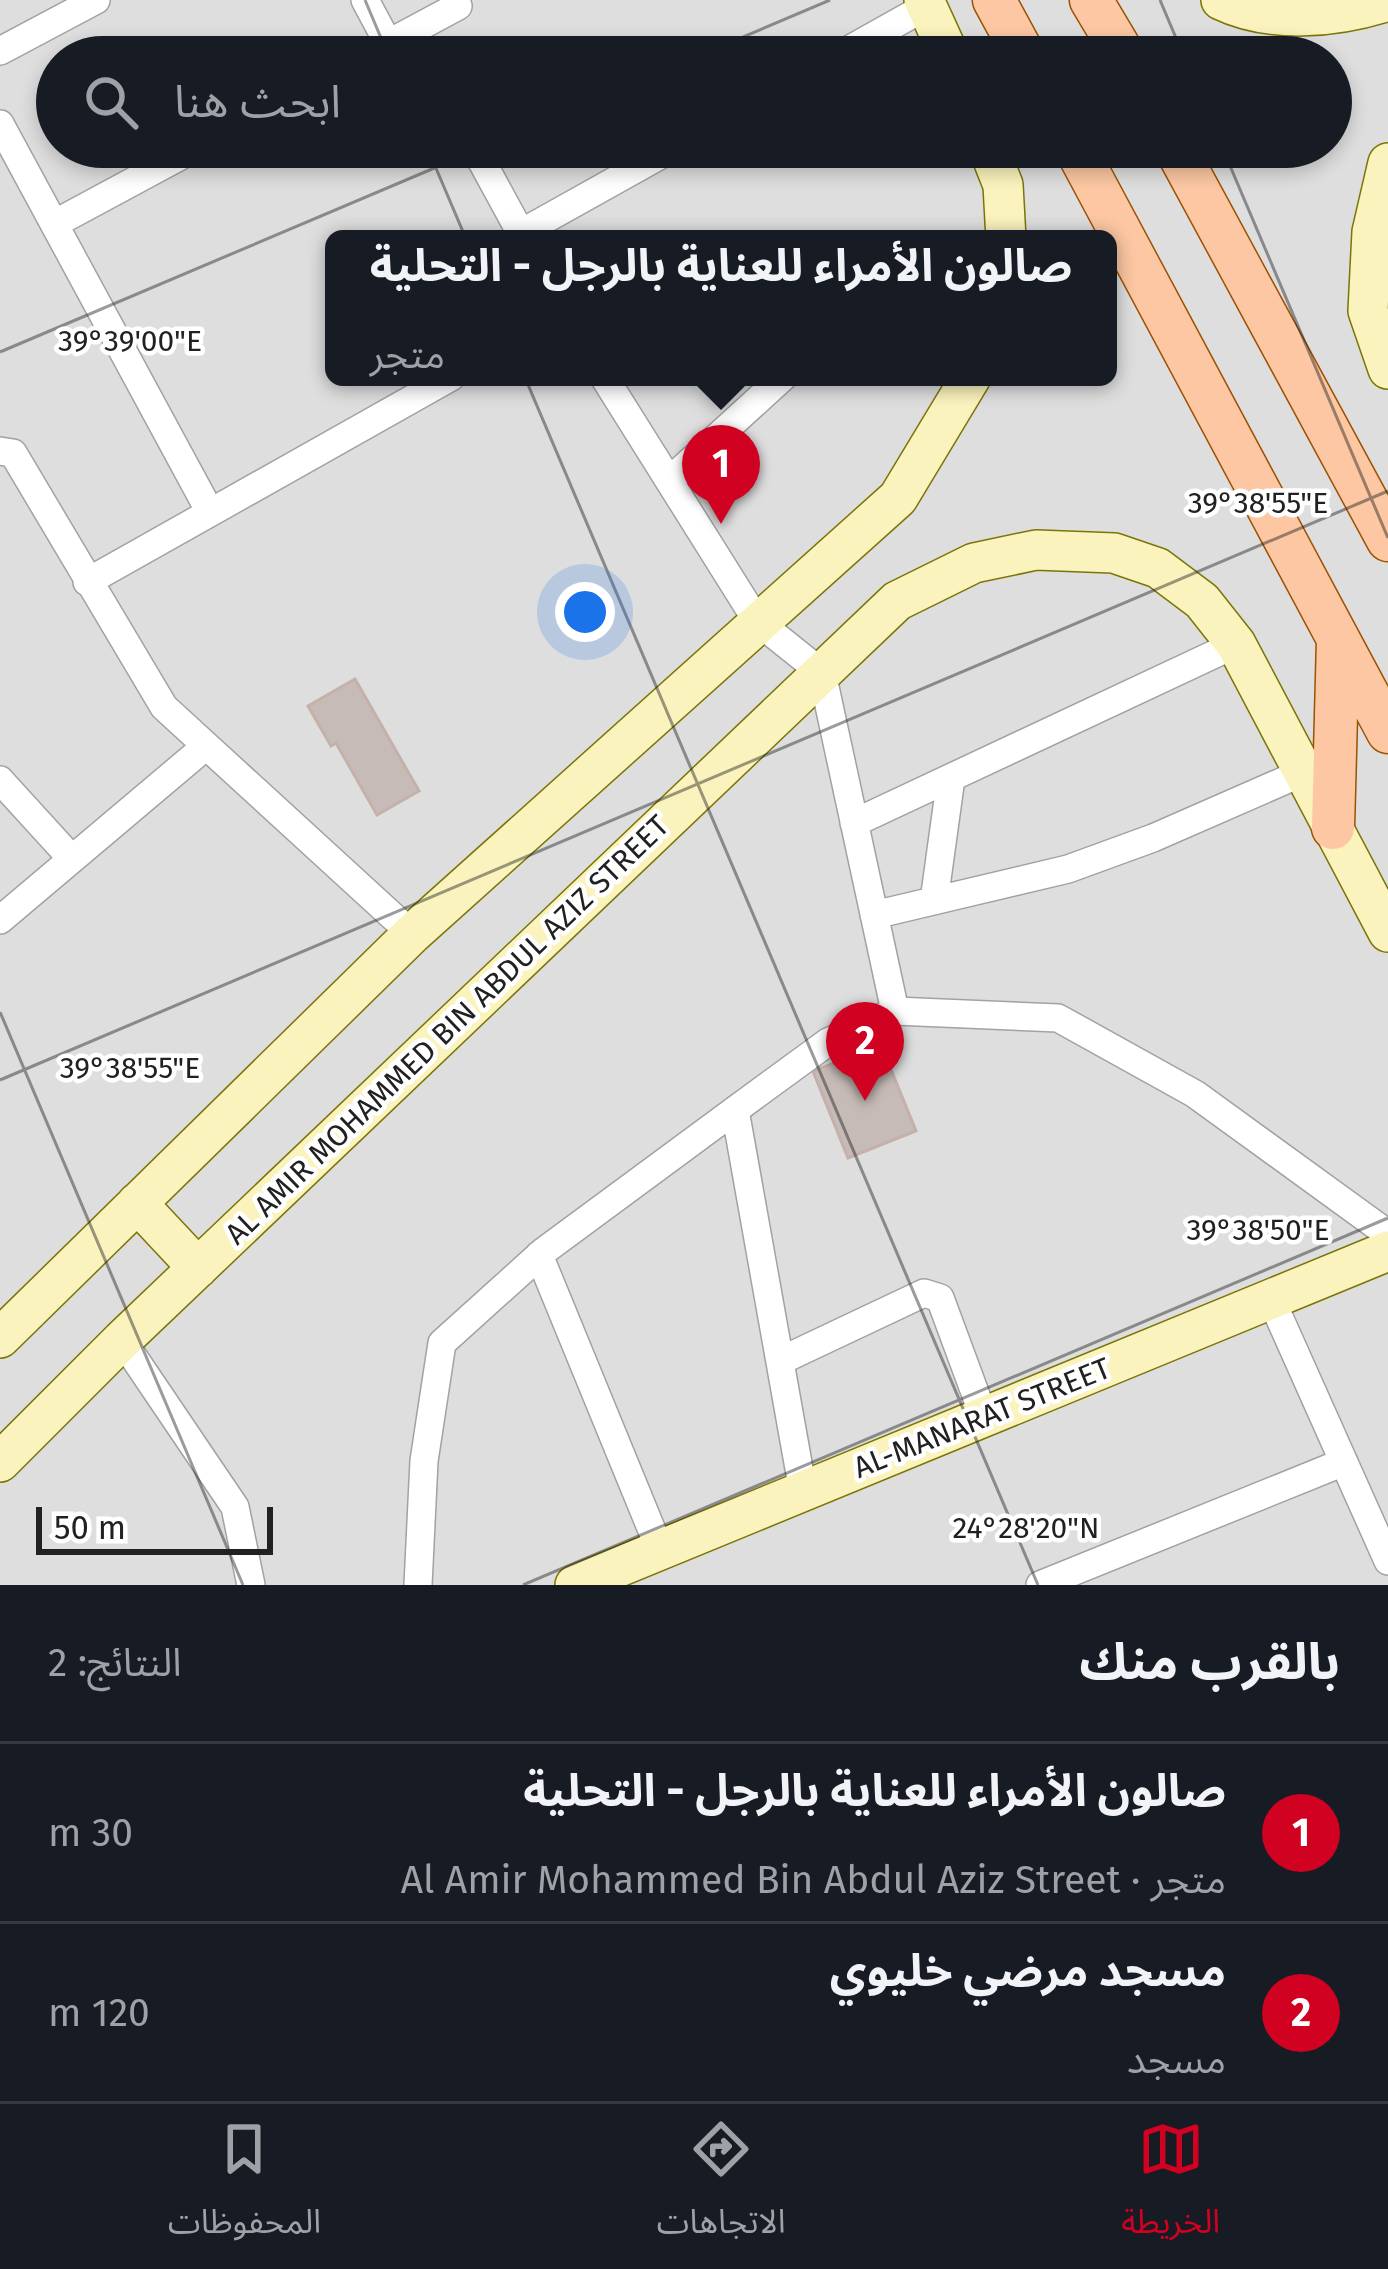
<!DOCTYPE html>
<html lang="ar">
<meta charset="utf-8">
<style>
body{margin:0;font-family:"Fira Sans","Noto Sans Arabic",sans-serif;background:#20242c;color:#f1f3f6;direction:rtl}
.scale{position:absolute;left:36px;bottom:30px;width:237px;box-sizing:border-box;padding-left:12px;border:6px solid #212121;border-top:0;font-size:33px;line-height:42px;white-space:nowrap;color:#212121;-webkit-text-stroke:9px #fff;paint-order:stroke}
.you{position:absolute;left:585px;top:612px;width:42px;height:42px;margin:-30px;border:9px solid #fff;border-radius:50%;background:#1a73e8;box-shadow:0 0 0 18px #1a73e833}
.badge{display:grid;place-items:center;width:78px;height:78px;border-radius:50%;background:#d10121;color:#fff;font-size:39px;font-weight:700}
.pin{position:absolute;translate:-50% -99px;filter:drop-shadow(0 3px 6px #0008)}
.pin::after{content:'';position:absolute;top:63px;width:42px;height:36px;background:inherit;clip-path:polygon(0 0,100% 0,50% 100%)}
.popup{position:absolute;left:325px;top:230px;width:792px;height:156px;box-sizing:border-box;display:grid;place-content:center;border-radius:18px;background:#171b24;filter:drop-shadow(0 3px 9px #0005);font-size:39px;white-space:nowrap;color:#9ea1a6}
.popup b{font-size:45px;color:#f1f3f6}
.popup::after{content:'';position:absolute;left:50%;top:100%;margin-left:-24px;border:24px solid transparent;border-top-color:#171b24}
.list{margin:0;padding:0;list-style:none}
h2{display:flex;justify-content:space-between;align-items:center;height:156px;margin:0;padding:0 48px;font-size:51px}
h2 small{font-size:39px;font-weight:400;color:#9ea1a6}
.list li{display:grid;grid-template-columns:78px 1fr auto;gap:36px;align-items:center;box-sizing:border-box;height:180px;padding:0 48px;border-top:3px solid #363941}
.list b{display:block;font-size:45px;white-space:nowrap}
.list p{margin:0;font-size:39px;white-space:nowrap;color:#9ea1a6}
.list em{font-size:39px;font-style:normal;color:#9ea1a6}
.icon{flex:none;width:66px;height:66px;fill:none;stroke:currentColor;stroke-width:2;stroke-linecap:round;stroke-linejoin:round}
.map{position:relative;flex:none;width:1388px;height:1585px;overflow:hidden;direction:ltr}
.search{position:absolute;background:#171b24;box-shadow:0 6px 18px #0003;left:36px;right:36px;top:36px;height:132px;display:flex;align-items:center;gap:30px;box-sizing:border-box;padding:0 42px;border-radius:66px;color:#9ea1a6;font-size:45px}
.sheet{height:516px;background:#171b24}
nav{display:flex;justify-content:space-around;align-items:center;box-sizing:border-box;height:168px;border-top:3px solid #363941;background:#171b24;font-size:33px;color:#9ea1a6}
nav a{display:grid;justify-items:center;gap:6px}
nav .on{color:#d10121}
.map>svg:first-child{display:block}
</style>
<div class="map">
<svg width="1388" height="1585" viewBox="0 0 1388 1585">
<rect width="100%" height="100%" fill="#f1ede8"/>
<path fill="#dfdede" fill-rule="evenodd" d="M0 0H1388V1585H0ZM57 57H1331V147H57ZM334 239H1108V377H334Z"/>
<path fill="#c6bbb7" stroke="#c3b1aa" stroke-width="3" d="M355 679 419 791 377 815 336 743 331 746 308 706Z
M881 1045 916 1131 848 1158 813 1071Z"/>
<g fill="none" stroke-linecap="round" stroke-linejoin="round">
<defs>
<path id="street" d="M365 0 388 43
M0 51 96 0
M363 57 458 6
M836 57 927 6
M0 124 210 512
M474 147 524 239
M54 224 197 147
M521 233 675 147
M604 377 757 621 822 673 895 1011
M0 451 13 453 164 707 412 934
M669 481 783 377
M87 582 451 377
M0 780 72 859
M854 823 1236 644
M934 901 951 778
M874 915 1068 869 1153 838 1304 772
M0 920 206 746
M735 1110 803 1491
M539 1255 660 1550
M1271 1299 1388 1561
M122 1340 235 1507 251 1585
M780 1361 924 1293 940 1298 984 1417
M418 1585 424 1461 442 1343 544 1251 735 1110 828 1042 895 1011 1058 1018 1195 1094 1388 1234
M1040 1585 1344 1462"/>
<path id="secondary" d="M924 0 950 57
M1221 0C1271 24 1336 18 1388 1
M988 147 1003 185 1006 239
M1388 163 1372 232 1368 311 1388 369
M137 1203 198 1268
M0 1338 412 934 898 498 971 377
M0 1462 122 1340 897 601 974 563 1036 550 1114 553 1158 568 1202 601 1236 644 1388 932
M575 1585 1388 1251"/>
<path id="primary" d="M994 0 1025 57
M1091 0 1125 57
M1075 147 1388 732
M1175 147 1388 540
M1333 828 1338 640"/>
</defs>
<use href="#street" stroke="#a2a2a2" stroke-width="30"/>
<use href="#secondary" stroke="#7b7505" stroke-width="42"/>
<use href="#primary" stroke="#9d5101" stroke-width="45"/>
<use href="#street" stroke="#fff" stroke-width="27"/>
<use href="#secondary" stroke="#faf3bd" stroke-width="39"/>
<use href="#primary" stroke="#fcc7a2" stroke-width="42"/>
</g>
<path fill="none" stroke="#212121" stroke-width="3" stroke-opacity="0.45" d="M365 0 389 57M1160 0 1184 57M696 57 830 0M427 147 1038 1585M1222 147 1388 538M0 352 484 147M0 1012 243 1585M0 1080 1388 491M523 1585 1388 1218"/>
<g text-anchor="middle" stroke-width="9" stroke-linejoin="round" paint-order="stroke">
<g font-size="30" fill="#212121" stroke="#fff">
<text transform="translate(447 1030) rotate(-44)" y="10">AL AMIR MOHAMMED BIN ABDUL AZIZ STREET</text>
<text transform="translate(982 1418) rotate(-22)" y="10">AL-MANARAT STREET</text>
</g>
</g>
<g font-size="30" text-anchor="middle" fill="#212121" stroke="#fff" stroke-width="9" stroke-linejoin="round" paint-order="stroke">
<text x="130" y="351">39°39'00"E</text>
<text x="1258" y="513">39°38'55"E</text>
<text x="130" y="1078">39°38'55"E</text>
<text x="1258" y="1240">39°38'50"E</text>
<text x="1026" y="1538">24°28'20"N</text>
</g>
</svg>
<div class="scale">50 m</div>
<div class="you"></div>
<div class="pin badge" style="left:721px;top:524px">1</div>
<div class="popup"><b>صالون الأمراء للعناية بالرجل - التحلية</b>متجر</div>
<div class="pin badge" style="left:865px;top:1101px">2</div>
<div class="search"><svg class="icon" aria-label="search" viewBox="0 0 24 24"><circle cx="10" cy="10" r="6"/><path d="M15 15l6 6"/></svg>ابحث هنا</div>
</div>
<section class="sheet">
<h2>بالقرب منك<small>النتائج: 2</small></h2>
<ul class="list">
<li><span class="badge">1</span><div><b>صالون الأمراء للعناية بالرجل - التحلية</b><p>متجر · Al Amir Mohammed Bin Abdul Aziz Street</p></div><em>30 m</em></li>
<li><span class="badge">2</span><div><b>مسجد مرضي خليوي</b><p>مسجد</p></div><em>120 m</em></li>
</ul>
</section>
<nav>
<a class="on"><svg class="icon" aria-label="map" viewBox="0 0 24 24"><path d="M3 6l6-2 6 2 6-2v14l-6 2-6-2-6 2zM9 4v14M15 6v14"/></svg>الخريطة</a>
<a><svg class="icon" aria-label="directions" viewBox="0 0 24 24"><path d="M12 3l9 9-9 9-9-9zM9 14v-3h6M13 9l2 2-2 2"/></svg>الاتجاهات</a>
<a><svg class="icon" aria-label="saved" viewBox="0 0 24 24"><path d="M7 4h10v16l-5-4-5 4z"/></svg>المحفوظات</a>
</nav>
